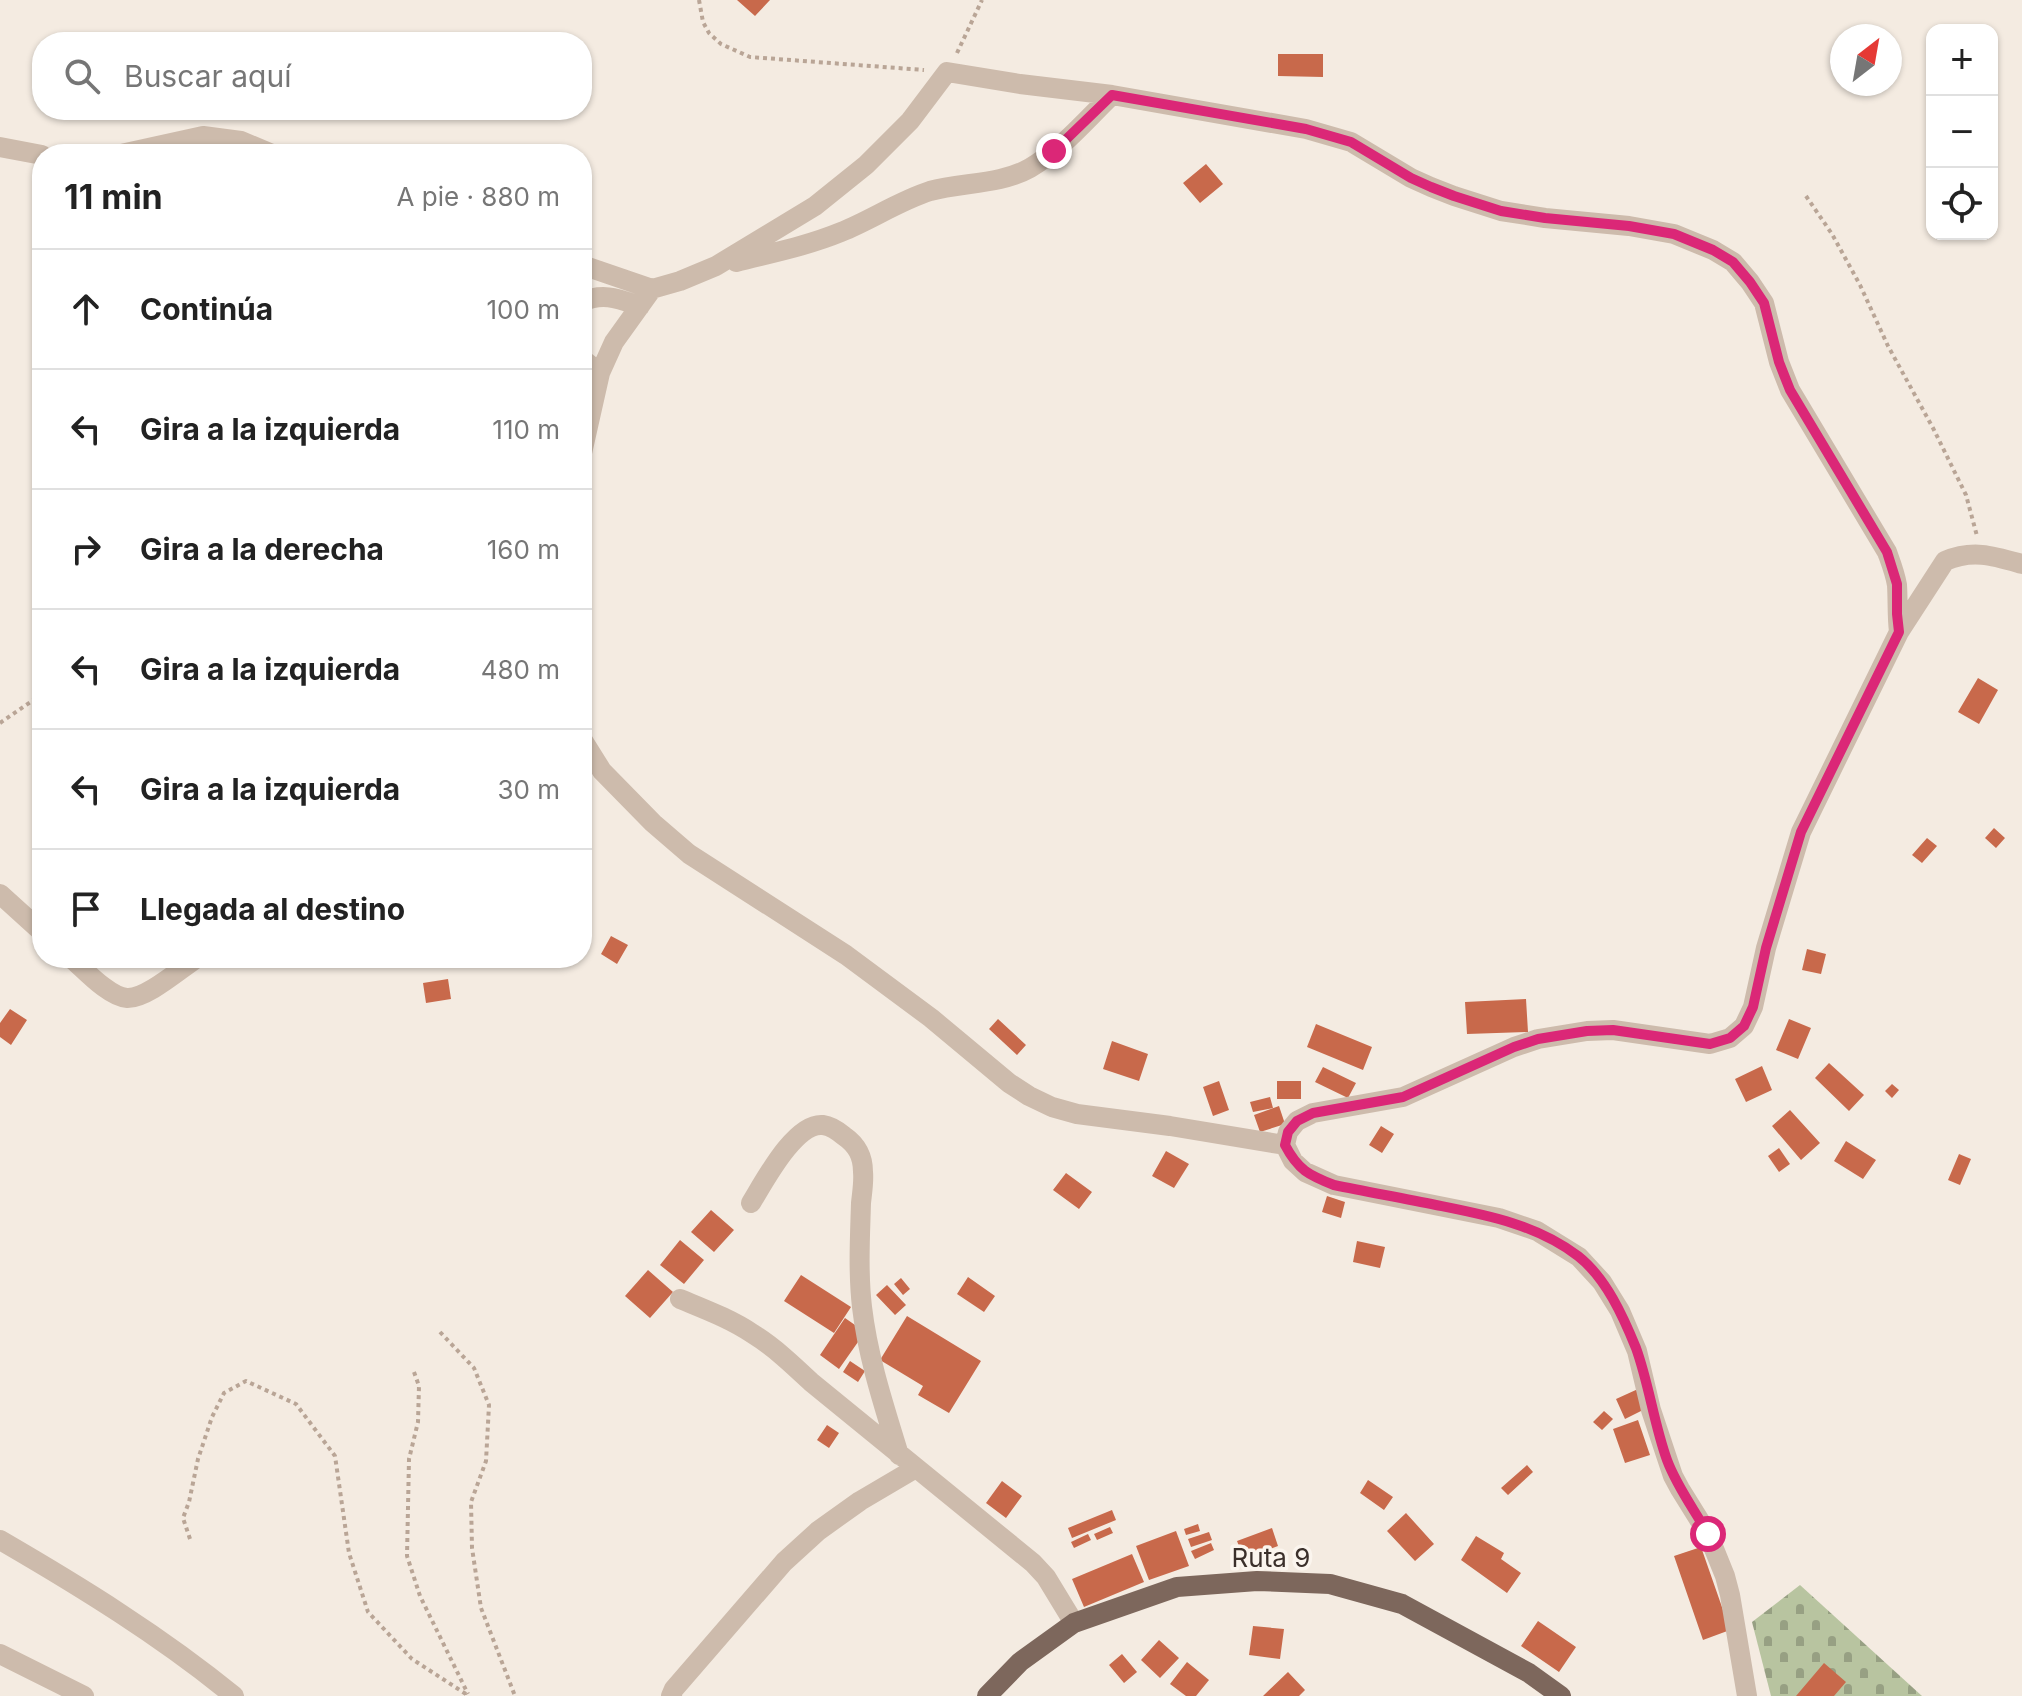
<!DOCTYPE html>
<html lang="es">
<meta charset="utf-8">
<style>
body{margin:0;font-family:Inter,sans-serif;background:#f6f6f6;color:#222}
.controls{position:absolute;right:24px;top:24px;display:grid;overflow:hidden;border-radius:16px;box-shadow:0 2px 6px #0004}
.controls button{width:72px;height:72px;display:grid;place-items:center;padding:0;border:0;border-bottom:2px solid #e0e0e0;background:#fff;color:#222;font:40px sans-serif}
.compass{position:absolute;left:1830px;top:24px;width:72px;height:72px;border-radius:50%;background:#fff;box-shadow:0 2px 6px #0004;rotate:31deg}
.stop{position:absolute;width:24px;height:24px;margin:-18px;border:6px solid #db2777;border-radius:50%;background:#fff}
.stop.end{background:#db2777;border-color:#fff;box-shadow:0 2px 8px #0008}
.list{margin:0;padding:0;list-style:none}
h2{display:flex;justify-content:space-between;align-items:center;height:104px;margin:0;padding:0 32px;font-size:34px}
h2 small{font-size:26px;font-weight:400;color:#767676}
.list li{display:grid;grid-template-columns:52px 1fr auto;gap:24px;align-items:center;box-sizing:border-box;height:120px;padding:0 32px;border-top:2px solid #e0e0e0}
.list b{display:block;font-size:30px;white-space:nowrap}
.list em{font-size:26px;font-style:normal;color:#767676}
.icon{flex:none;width:44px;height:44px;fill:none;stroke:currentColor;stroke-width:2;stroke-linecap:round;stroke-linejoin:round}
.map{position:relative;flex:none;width:2022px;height:1696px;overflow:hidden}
.search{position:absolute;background:#fff;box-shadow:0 2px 6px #0004;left:32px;top:32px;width:560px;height:88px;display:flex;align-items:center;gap:20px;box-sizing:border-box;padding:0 28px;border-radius:32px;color:#767676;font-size:30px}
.panel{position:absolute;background:#fff;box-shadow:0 2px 6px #0004;left:32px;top:144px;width:560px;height:824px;border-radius:32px}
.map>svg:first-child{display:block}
</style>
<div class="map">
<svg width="2022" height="1696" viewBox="0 0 2022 1696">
<defs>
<pattern id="cemetery-stones" width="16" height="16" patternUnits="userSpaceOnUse" patternTransform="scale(2)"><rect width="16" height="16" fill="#b8c4a0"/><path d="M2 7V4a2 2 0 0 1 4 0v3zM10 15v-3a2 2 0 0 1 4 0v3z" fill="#97a083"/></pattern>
</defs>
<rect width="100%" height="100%" fill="#f4ebe1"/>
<path fill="url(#cemetery-stones)" d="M1800 1585 1922 1696H1771L1752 1622Z"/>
<path fill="#c8694b" d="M737 0H770L755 16Z
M1278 54H1323V77L1278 76Z
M1206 164 1223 184 1200 203 1183 183Z
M1978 678 1998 690 1979 724 1958 712Z
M1994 828 2005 838 1996 848 1985 838Z
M1927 838 1937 846 1922 863 1912 855Z
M582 913 591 919 582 935Z
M611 936 628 945 617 964 601 954Z
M1807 949 1826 954 1821 974 1802 970Z
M448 979 451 999 426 1003 423 983Z
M1526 999 1528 1032 1467 1034 1465 1002Z
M10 1009 27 1020 11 1045 0 1037V1023Z
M998 1019 1026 1045 1017 1055 989 1029Z
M1789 1019 1811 1028 1798 1059 1776 1050Z
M1316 1024 1372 1047 1363 1070 1307 1047Z
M1112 1041 1148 1054 1139 1081 1103 1069Z
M1829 1063 1864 1095 1849 1111 1815 1078Z
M1762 1066 1772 1090 1746 1102 1735 1079Z
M1323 1067 1356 1083 1348 1098 1315 1082Z
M1219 1081 1229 1110 1213 1116 1203 1087Z
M1277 1081H1301V1099H1277Z
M1892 1084 1899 1090 1892 1098 1885 1091Z
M1270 1097 1273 1108 1253 1112 1250 1102Z
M1279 1106 1285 1124 1260 1132 1254 1115Z
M1790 1110 1820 1143 1801 1160 1772 1126Z
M1381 1126 1394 1134 1382 1153 1369 1145Z
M1846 1141 1876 1160 1863 1179 1834 1161Z
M1779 1148 1790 1164 1779 1172 1768 1156Z
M1166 1151 1189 1164 1174 1188 1152 1176Z
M1959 1154 1971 1159 1960 1185 1948 1180Z
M1066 1173 1092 1192 1079 1209 1053 1190Z
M1327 1196 1345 1202 1341 1218 1322 1212Z
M711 1210 734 1230 714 1252 691 1232Z
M680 1240 704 1260 684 1284 660 1265Z
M1357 1241 1385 1247 1380 1268 1353 1262Z
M648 1270 673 1292 650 1318 625 1296Z
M801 1275 851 1307 834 1333 784 1301Z
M968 1277 995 1296 984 1312 957 1294Z
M901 1278 910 1289 903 1295 894 1284Z
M887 1285 906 1305 895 1315 876 1295Z
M907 1316 981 1361 949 1413 918 1395 923 1386 880 1360Z
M845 1318 865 1332 839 1369 820 1355Z
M850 1361 865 1371 858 1382 843 1372Z
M1638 1389 1647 1408 1625 1419 1616 1399Z
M1604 1411 1613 1419 1602 1430 1593 1422Z
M1638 1420 1650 1455 1625 1463 1613 1429Z
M827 1425 839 1433 829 1448 817 1440Z
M1527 1465 1533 1472 1508 1495 1501 1488Z
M1368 1480 1393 1497 1384 1510 1360 1493Z
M1002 1481 1022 1496 1006 1518 986 1503Z
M1112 1510 1116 1520 1072 1538 1068 1528Z
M1406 1513 1434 1544 1415 1561 1387 1531Z
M1198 1524 1200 1531 1186 1535 1184 1529Z
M1110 1527 1113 1533 1097 1540 1094 1534Z
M1272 1528 1278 1546 1244 1559 1237 1541Z
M1176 1531 1189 1566 1149 1580 1136 1546Z
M1209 1532 1212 1540 1191 1547 1188 1539Z
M1088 1534 1091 1540 1074 1548 1071 1542Z
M1476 1536 1504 1553 1501 1559 1521 1573 1507 1593 1461 1560Z
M1211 1543 1214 1550 1195 1559 1191 1551Z
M1701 1547 1730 1630 1703 1640 1674 1556Z
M1132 1554 1144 1582 1084 1607 1072 1579Z
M1538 1621 1576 1647 1559 1672 1521 1646Z
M1253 1626 1284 1629 1280 1659 1249 1655Z
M1159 1640 1179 1658 1160 1678 1141 1660Z
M1122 1654 1137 1672 1124 1683 1109 1665Z
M1187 1662 1209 1680 1196 1696H1186L1170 1684Z
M1824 1663 1846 1682 1834 1696H1796Z
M1288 1672 1305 1690 1299 1696H1263Z"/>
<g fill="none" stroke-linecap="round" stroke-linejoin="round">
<path stroke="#b9a596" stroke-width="4" stroke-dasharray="4 4" stroke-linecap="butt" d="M699 0 703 22 709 33 721 44 750 57 924 70
M957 53 982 0
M1806 196 1832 234 1860 285 1888 346 1933 428 1966 495 1977 536
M0 723 42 694
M440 1332 474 1368 489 1405 486 1461 471 1502 472 1548 481 1608 515 1696
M414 1372 419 1386 418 1422 409 1459 407 1556 420 1596 468 1694
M190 1539 183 1518 189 1502 198 1459 212 1417 224 1393 246 1381 296 1404 335 1456 349 1553 368 1612 412 1659 469 1696"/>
<path stroke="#cdbbac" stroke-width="20" d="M0 147 42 155
M121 154 203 136 241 141 272 154
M736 262C771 253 807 246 841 232 871 220 899 201 930 191 962 182 1000 185 1030 168 1061 150 1086 120 1112 95
M582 265 652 289 680 281 716 266 815 206 866 165 910 121 947 72 1020 84 1112 95 1306 129 1351 142 1411 178 1431 187 1454 196 1501 211 1545 218 1629 226 1674 234 1713 250 1733 262 1750 282 1764 303 1779 362 1790 390 1887 552C1891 563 1895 573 1897 585 1898 600 1897 616 1899 632
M582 302C603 292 619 299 640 306
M582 359 600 373
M582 453 600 373 614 342 652 289
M582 739 602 771 653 823 689 854 846 955 931 1018 1009 1083 1029 1096 1052 1107 1077 1114 1170 1126 1285 1145
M0 894 42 932
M71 958C84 969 109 997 127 998 146 999 180 969 197 958
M751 1203C764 1182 795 1122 823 1125 831 1126 838 1131 844 1136 857 1145 863 1156 863 1172 864 1182 862 1193 861 1203 860 1237 858 1272 862 1307 868 1358 884 1406 899 1455
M680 1299C704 1309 731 1319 753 1334 774 1347 793 1365 811 1382L1033 1563 1046 1577 1074 1623
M0 1540C81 1587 162 1637 234 1696
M0 1654 84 1696
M671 1696 674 1689 784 1562 818 1531 860 1501 916 1468
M1747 1696 1730 1595 1725 1576 1708 1534 1680 1489 1673 1476 1651 1410 1637 1351 1620 1311 1602 1282 1579 1257 1537 1231 1499 1218 1334 1185 1305 1172 1293 1161 1285 1145 1288 1132 1297 1121 1313 1113 1403 1097 1514 1047 1538 1039 1587 1031 1613 1030 1710 1044 1730 1038 1744 1026 1753 1007 1766 948 1801 832 1899 632 1945 561C1973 549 1994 556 2022 564"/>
<path stroke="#7d675c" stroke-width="20" d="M987 1696 1020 1662 1074 1623 1177 1587 1257 1581 1330 1584 1402 1604 1529 1673 1561 1696"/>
</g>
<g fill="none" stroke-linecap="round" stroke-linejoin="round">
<path stroke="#db2777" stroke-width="10" d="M1054 151 1112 95 1306 129 1351 142 1411 178 1431 187 1454 196 1501 211 1545 218 1629 226 1674 234 1713 250 1733 262 1750 282 1764 303 1779 362 1790 390 1887 552 1897 584V614L1899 632 1801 832 1766 948 1753 1007 1744 1026 1730 1038 1710 1044 1613 1030 1587 1031 1538 1039 1514 1047 1403 1097 1313 1113 1297 1121 1288 1132 1285 1145C1298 1170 1309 1175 1334 1185 1368 1192 1402 1198 1436 1205 1486 1215 1536 1224 1578 1256 1606 1278 1623 1316 1636 1348 1649 1384 1654 1424 1667 1460 1677 1487 1694 1509 1708 1534"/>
</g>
<g text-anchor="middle" stroke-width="7" stroke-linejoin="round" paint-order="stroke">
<g font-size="26" fill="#3b302b" stroke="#fbf5ee">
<text x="1271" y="1567">Ruta 9</text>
</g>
</g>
</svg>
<div class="controls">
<button>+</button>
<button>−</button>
<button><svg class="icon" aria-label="locate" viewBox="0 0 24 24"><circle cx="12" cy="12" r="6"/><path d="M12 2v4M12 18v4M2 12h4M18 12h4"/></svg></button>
</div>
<svg class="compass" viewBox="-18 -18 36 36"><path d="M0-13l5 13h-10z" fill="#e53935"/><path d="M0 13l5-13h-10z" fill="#767676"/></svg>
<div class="stop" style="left:1708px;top:1534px"></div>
<div class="stop end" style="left:1054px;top:151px"></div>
<div class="search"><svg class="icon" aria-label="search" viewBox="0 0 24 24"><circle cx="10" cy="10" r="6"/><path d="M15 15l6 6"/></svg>Buscar aquí</div>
<section class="panel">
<h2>11 min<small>A pie · 880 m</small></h2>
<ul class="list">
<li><svg class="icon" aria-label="ahead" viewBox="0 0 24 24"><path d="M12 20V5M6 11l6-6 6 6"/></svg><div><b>Continúa</b></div><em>100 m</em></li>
<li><svg class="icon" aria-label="left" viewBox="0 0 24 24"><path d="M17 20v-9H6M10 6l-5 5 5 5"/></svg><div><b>Gira a la izquierda</b></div><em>110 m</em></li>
<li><svg class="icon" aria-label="right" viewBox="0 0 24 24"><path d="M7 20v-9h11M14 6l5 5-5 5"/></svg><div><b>Gira a la derecha</b></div><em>160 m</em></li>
<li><svg class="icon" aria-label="left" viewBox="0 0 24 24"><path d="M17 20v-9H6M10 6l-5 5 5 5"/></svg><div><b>Gira a la izquierda</b></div><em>480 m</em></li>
<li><svg class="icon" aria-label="left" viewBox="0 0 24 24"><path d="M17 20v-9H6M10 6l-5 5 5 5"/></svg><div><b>Gira a la izquierda</b></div><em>30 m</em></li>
<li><svg class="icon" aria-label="arrive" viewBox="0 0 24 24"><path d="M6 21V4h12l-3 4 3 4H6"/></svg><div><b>Llegada al destino</b></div></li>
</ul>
</section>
</div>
